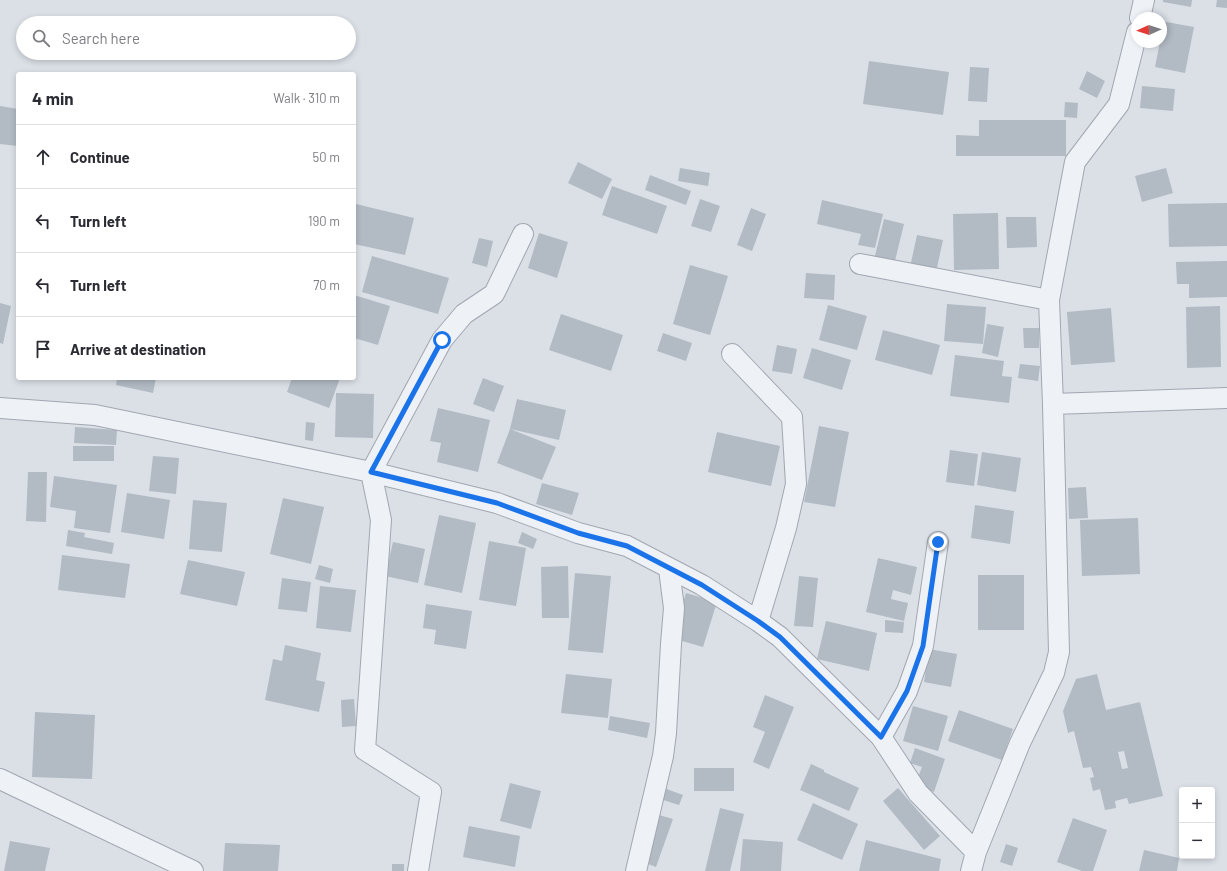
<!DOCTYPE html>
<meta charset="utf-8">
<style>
body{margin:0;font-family:Barlow,sans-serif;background:#f2f2f3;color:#2b2b33}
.controls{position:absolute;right:12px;bottom:12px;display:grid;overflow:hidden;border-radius:4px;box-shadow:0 2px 6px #0003}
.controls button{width:36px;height:36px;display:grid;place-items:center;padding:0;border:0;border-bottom:1px solid #e1e1e2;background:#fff;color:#2b2b33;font:20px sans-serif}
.compass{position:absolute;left:1131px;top:12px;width:36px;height:36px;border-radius:50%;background:#fff;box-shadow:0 2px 6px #0003;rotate:267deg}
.stop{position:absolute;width:12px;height:12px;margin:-9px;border:3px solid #1a73e8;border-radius:50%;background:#fff}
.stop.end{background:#1a73e8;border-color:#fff;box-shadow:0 1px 4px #0008}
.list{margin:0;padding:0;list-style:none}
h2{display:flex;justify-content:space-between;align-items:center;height:52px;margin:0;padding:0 16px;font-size:17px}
h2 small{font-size:13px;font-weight:400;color:#7c7c81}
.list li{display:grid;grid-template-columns:26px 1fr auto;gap:12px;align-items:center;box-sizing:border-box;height:64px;padding:0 16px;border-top:1px solid #e1e1e2}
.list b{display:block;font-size:15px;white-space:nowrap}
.list em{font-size:13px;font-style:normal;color:#7c7c81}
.icon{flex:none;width:22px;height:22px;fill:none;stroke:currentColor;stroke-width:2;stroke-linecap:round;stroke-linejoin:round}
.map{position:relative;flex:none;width:1227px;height:871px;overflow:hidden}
.search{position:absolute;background:#fff;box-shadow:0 2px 6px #0003;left:16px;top:16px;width:340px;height:44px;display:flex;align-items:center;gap:10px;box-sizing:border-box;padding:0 14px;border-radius:22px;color:#7c7c81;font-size:15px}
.panel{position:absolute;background:#fff;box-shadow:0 2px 6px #0003;left:16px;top:72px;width:340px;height:308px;border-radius:4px}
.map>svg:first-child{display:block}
</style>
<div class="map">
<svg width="1227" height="871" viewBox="0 0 1227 871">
<rect width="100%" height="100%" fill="#dbe0e7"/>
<path fill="#b2bac4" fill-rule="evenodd" d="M1163 0H1192L1191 7 1163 2Z
M1217 0H1227V8L1216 7Z
M1161 21 1194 27 1185 73 1155 67 1160 42H1161Z
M869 61 949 72 943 115 863 104Z
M970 67 989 68 987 102 968 101Z
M1087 71 1105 81 1097 98 1079 89Z
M1142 86 1175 89 1173 111 1140 108Z
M1065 102 1078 103 1077 118 1064 117Z
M0 106 18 109V146L0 144Z
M979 120H1066V156H956V135L979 136Z
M578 162 612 179 602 199 568 183Z
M680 168 710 173 708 186 678 181Z
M1166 168 1173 193 1142 202 1135 176Z
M650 175 691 191 686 205 645 190Z
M612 186 667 206 657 234 602 215Z
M700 199 720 206 711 232 691 226Z
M822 200 883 214 875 248 858 245 861 234 817 224Z
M1227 203V246L1169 247 1168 204Z
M356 204 414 218 405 255 354 244V214Z
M751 208 766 214 752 251 737 245Z
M998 213 999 269 954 270 953 214Z
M1006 217H1036L1037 247 1007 248Z
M884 219 904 224 893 269 873 264Z
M539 233 568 242 557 278 528 268Z
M917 235 943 240 935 277 909 272Z
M479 238 493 241 487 267 472 263Z
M372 256 449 278 438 314 362 292Z
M1227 261V297L1189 298V284H1177L1176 262Z
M690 265 728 276 710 335 673 324Z
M806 273 835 275 834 300 804 298Z
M354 295 390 306 378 345 354 338Z
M0 303 11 306 3 344 0 343Z
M947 304 986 307 983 344 944 341Z
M828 305 867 316 857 350 819 340Z
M1220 306 1221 367 1187 368 1186 307Z
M1111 308 1115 362 1071 365 1067 312Z
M561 314 623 335 611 371 549 350Z
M987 324 1004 327 998 357 982 353Z
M1023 328H1039V348H1024Z
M883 330 940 345 932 375 875 360Z
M663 333 692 343 686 361 657 351Z
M777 345 797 349 792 374 772 371Z
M812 348 851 360 842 390 803 378Z
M955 355 1004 361 1002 376 1012 377 1009 403 950 396Z
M1020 364 1040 366 1038 381 1018 378Z
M117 378H156L153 393 116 385Z
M292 378H340L329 408 287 392Z
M483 378 504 386 494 412 473 404Z
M336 393 374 394 373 438 335 437Z
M517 399 566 410 559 440 510 429Z
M438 408 490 420 478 472 437 462 441 443 430 441Z
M306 422 315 423 313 441 305 440Z
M819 426 849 432 835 507 804 502Z
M75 427 117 430 116 445 74 443Z
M510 429 556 447 542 480 497 463Z
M717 432 780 446 771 486 708 472Z
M73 446H114V461H73Z
M950 450 978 454 974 486 946 482Z
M982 452 1021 458 1016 492 977 485Z
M153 456 179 458 176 494 149 491Z
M28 472H47L46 522 26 521Z
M54 476 117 485 110 533 74 528 76 511 50 507Z
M542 483 579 493 572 515 536 504Z
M1086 487 1088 518 1069 519 1068 488Z
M127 493 170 500 164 539 121 532Z
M283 498 324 507 311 564 270 554Z
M193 500 227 503 222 552 189 549Z
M975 505 1014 511 1010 544 971 538Z
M439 515 476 523 462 593 424 585Z
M1138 518 1140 574 1082 576 1080 520Z
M68 530 85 533 84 537 114 543 112 554 66 546Z
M522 532 537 539 533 549 518 543Z
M489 541 526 548 516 606 479 600Z
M393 542 425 549 418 583 385 576Z
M62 555 130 564 125 598 58 590Z
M878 558 917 567 911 595 893 590 891 599 908 603 904 621 866 612Z
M188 560 245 572 237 606 180 594Z
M319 565 333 569 330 583 315 579Z
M568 566 569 618H542L541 567Z
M575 573 611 576 603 653 568 650Z
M978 575H1024V630H978Z
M799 576 818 578 813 627 794 626Z
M282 578 311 582 307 612 278 609Z
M320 586 356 590 351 632 316 628Z
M686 593 717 602 703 647 672 638Z
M426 604 472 611 466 649 434 644 436 630 423 628Z
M885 620 904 622 903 633 885 632Z
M826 621 877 633 869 671 817 659Z
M285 645 321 653 316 680 325 682 319 712 265 700 273 659 282 661Z
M929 649 957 654 951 687 924 682Z
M566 674 612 679 608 718 561 713Z
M1097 674 1106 710 1140 702 1163 796 1129 804 1127 798 1115 801 1116 808 1105 810 1100 789 1093 791 1090 778 1094 777 1091 767 1083 768 1074 731 1068 733 1063 711 1076 679ZM1124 751 1128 768 1122 769 1118 752Z
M765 695 794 707 769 769 753 762 765 732 753 727Z
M354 699 356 726 342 727 341 700Z
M913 706 948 716 938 751 903 741Z
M959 710 1013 729 1002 760 948 741Z
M35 712 95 715 92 779 32 777Z
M610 716 650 723 647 738 608 730Z
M915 748 945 759 934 792 915 785 922 767 910 763Z
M811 764 824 770V772L859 788 849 811 800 790Z
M694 768H734V791H694Z
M510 783 541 791 531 829 500 821Z
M664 788 683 795 679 805 660 799Z
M898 788 940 836 924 850 883 801Z
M813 803 858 824 842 860 797 840Z
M720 808 744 814 730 871H705Z
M659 815 673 819 656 867 643 862Z
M1073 818 1107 830 1093 871H1082L1057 862Z
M469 826 520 836 515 867 463 857Z
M743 839 783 842 781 871H740Z
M866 840 941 859 939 871H859Z
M10 841 50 848 45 871H4Z
M225 843 280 845 278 871H223Z
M1006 844 1018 848 1012 866 1000 862Z
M1144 850 1179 858 1177 871H1139Z
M392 864H404V871H392Z"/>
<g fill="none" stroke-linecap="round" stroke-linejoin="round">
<defs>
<path id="minor" d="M1140 18 1144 0
M860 264 1049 300
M732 354 792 417 796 484 786 528 758 621
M1053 404 1227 398
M0 408 95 415 371 472 497 503 578 533 627 546 702 585 758 621 780 637 881 737 918 793 976 852
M881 737 907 691 923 646 938 542
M0 779 193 871
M418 871 431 792 365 750 381 520 371 472 442 340 464 314 494 294 523 234
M636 871 663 756 666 733 671 644 674 608 669 569
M971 871 976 852 1020 743 1054 673 1059 652 1053 404 1049 300 1075 162 1119 104 1137 32"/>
</defs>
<use href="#minor" stroke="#a1a7b1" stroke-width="22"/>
<use href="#minor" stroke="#eef1f5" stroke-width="20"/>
</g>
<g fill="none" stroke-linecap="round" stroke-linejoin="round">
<path stroke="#1a73e8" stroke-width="5" d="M442 340 371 472 497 503 578 533 627 546 702 585 758 621 780 637 881 737 907 691 923 646 938 542"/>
</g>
</svg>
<div class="controls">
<button>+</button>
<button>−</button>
</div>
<svg class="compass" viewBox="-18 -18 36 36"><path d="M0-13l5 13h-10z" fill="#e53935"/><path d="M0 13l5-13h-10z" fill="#7c7c81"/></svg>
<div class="stop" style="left:442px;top:340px"></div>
<div class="stop end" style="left:938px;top:542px"></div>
<div class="search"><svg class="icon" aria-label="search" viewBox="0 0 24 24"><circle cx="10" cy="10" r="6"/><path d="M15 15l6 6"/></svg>Search here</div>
<section class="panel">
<h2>4 min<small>Walk · 310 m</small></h2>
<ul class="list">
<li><svg class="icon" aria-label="ahead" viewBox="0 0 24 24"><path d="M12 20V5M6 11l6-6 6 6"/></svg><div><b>Continue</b></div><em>50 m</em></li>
<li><svg class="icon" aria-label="left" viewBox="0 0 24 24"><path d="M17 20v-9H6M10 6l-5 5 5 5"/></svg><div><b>Turn left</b></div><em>190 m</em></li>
<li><svg class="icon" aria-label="left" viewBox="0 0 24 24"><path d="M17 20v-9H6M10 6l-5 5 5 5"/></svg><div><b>Turn left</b></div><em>70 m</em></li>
<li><svg class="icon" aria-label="arrive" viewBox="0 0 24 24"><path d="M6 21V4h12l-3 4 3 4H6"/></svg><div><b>Arrive at destination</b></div></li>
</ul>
</section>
</div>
